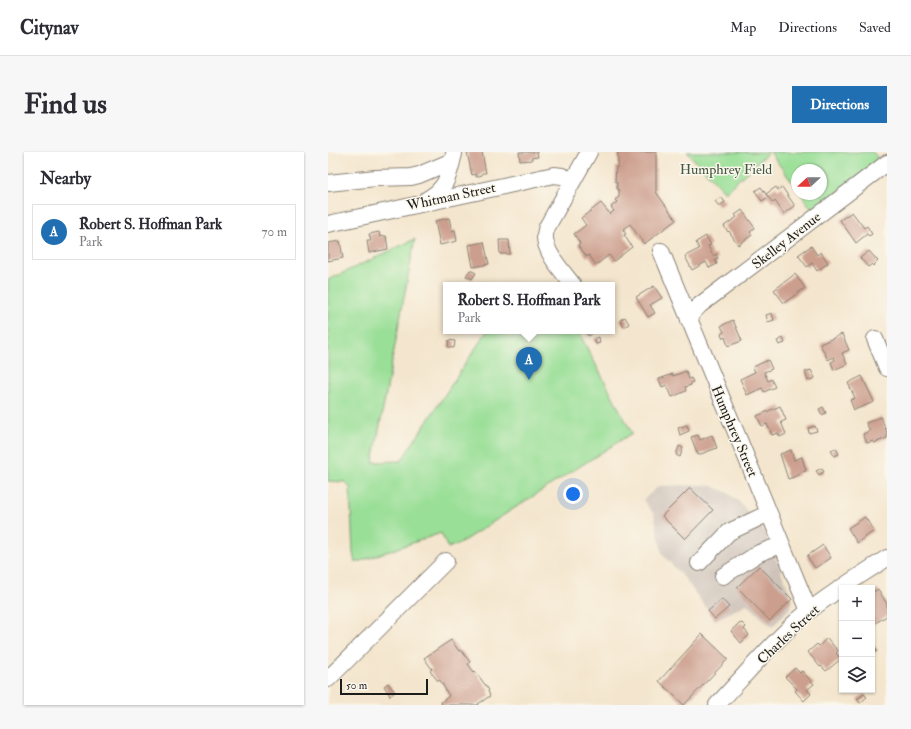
<!DOCTYPE html>
<meta charset="utf-8">
<style>
body{margin:0;font-family:"IM FELL Double Pica",serif;background:#f7f7f7;color:#2b2b33}
.controls{position:absolute;right:12px;bottom:12px;display:grid;overflow:hidden;border-radius:0px;box-shadow:0 1px 3px #0004}
.controls button{width:36px;height:36px;display:grid;place-items:center;padding:0;border:0;border-bottom:1px solid #e1e1e2;background:#fff;color:#2b2b33;font:20px sans-serif}
.compass{position:absolute;left:463px;top:12px;width:36px;height:36px;border-radius:50%;background:#fff;box-shadow:0 1px 3px #0004;rotate:248deg}
.scale{position:absolute;left:12px;bottom:10px;width:88px;box-sizing:border-box;padding-left:4px;border:2px solid #1c1c1c;border-top:0;font-size:11px;line-height:14px;white-space:nowrap;color:#1c1c1c;-webkit-text-stroke:3px #fbf7ec;paint-order:stroke}
.you{position:absolute;left:245px;top:342px;width:14px;height:14px;margin:-10px;border:3px solid #fff;border-radius:50%;background:#1a73e8;box-shadow:0 0 0 6px #1a73e833}
.badge{display:grid;place-items:center;width:26px;height:26px;border-radius:50%;background:#1f6fb2;color:#fff;font-size:13px;font-weight:700}
.pin{position:absolute;translate:-50% -33px;filter:drop-shadow(0 1px 2px #0008)}
.pin::after{content:'';position:absolute;top:21px;width:14px;height:12px;background:inherit;clip-path:polygon(0 0,100% 0,50% 100%)}
.popup{position:absolute;left:115px;top:130px;width:172px;height:52px;box-sizing:border-box;display:grid;place-content:center;border-radius:0px;background:#fff;filter:drop-shadow(0 1px 3px #0005);font-size:13px;white-space:nowrap;color:#7c7c81}
.popup b{font-size:15px;color:#2b2b33}
.popup::after{content:'';position:absolute;left:50%;top:100%;margin-left:-8px;border:8px solid transparent;border-top-color:#fff}
.list{margin:0;padding:0;list-style:none}
h2{display:flex;justify-content:space-between;align-items:center;height:52px;margin:0;padding:0 16px;font-size:17px}
h2 small{font-size:13px;font-weight:400;color:#7c7c81}
.list li{display:grid;grid-template-columns:26px 1fr auto;gap:12px;align-items:center;box-sizing:border-box;height:56px;margin:0 8px 8px;padding:0 8px;border:1px solid #e1e1e2;border-radius:0px}
.list b{display:block;font-size:15px;white-space:nowrap}
.list p{margin:0;font-size:13px;white-space:nowrap;color:#7c7c81}
.list em{font-size:13px;font-style:normal;color:#7c7c81}
.icon{flex:none;width:22px;height:22px;fill:none;stroke:currentColor;stroke-width:2;stroke-linecap:round;stroke-linejoin:round}
.map{position:relative;flex:none;width:559px;height:553px;overflow:hidden;border-radius:0px}
header{display:flex;align-items:center;gap:24px;box-sizing:border-box;height:56px;padding:0 20px;background:#fff;border-bottom:1px solid #e1e1e2}
header strong{font-size:19px}
nav{display:flex;gap:22px;margin-inline-start:auto;font-size:14px}
.intro{display:flex;align-items:center;justify-content:space-between;box-sizing:border-box;height:96px;padding:0 24px}
h1{margin:0;font-size:28px}
.button{padding:10px 18px;border-radius:0px;background:#1f6fb2;color:#fff;font-size:14px;font-weight:700}
main{display:flex;gap:24px;padding:0 24px}
aside{flex:1;background:#fff;border-radius:0px;box-shadow:0 1px 3px #0004}
.map>svg:first-child{display:block}
</style>
<header>
<strong>Citynav</strong>
<nav><a>Map</a><a>Directions</a><a>Saved</a></nav>
</header>
<div class="intro"><h1>Find us</h1><a class="button">Directions</a></div>
<main>
<aside>
<h2>Nearby<small></small></h2>
<ul class="list">
<li><span class="badge">A</span><div><b>Robert S. Hoffman Park</b><p>Park</p></div><em>70 m</em></li>
</ul>
</aside>
<div class="map">
<svg width="559" height="553" viewBox="0 0 559 553">
<rect width="100%" height="100%" fill="#fbf7ec"/>
<filter id="ink" filterUnits="userSpaceOnUse"><feTurbulence type="fractalNoise" baseFrequency=".025" numOctaves="2"/><feDisplacementMap in="SourceGraphic" scale="8" xChannelSelector="R" yChannelSelector="G"/><feConvolveMatrix kernelMatrix="1 2 1 2 8 2 1 2 1" color-interpolation-filters="sRGB"/></filter>
<filter id="wash" filterUnits="userSpaceOnUse"><feTurbulence type="fractalNoise" baseFrequency=".012" numOctaves="4" result="noise"/><feDisplacementMap in="SourceGraphic" scale="16" xChannelSelector="R" yChannelSelector="G"/><feGaussianBlur stdDeviation="0.9" result="paint"/><feColorMatrix in="noise" values="0 0 0 0 0 0 0 0 0 0 0 0 0 0 0 0 0 1.4 0 .05"/><feComposite in="paint" operator="in"/></filter>
<g filter="url(#wash)">
<rect width="100%" height="100%" fill="#f4e6ce"/>
<path fill="#cec2b9" d="M370 333 385 334 400 341 411 350 437 380 464 447V451L462 456 444 475 419 452 387 468 357 427 334 402 326 362 315 348 331 334Z"/>
<path fill="#9adf97" stroke="#5b7e5a" d="M359 0H441L397 40Z
M442 0H545L551 8 485 59 473 42H493V18H469V37Z
M87 87 45 310 73 309 159 179H250L304 281 132 391 120 396 113 381 27 411 25 401 22 335 17 330 0 329V128Z"/>
<g id="blocks">
<path fill="#cc9e8d" d="M139 0H154L158 21H154V23L148 25V22L144 23Z
M191 0H209L210 5 203 6 204 8 192 9Z
M290 0H328V40L348 68 316 92 302 72 295 78 298 82 296 83 304 95 286 109 281 103 268 113 261 103 259 105 250 93 252 91 246 82 258 73 253 66 273 51 282 62 286 59 283 55 289 50 287 48 291 45V38L289 37V30H287L288 15H290Z
M433 35 440 45 434 49 427 39Z
M448 35 450 38 454 35 467 54 456 62 447 49 445 51 438 42Z
M393 45 397 50 391 54 387 49Z
M414 58 427 76 422 80 424 83 410 93 401 79 400 80 396 74 409 65 407 63Z
M524 60 536 76 539 74 544 82 541 84 539 82 528 91 512 68Z
M121 66 124 79 127 78 129 89 112 93 107 69Z
M51 80 52 85 58 84 60 97 41 101 39 89H43L41 82Z
M378 84 383 93 380 94 385 104 388 102 390 107 387 108 389 112 381 116 378 110 364 118 357 104 371 97 368 90Z
M171 88H181L182 102H172Z
M12 89 15 106 0 109V91Z
M156 90 161 112 145 115 141 93Z
M483 94 489 103 493 100 500 111 489 119 484 111 479 115 470 103Z
M541 99 550 109 545 114 544 112 540 115 532 106Z
M142 118 148 121 144 127 138 124Z
M467 122 477 136 456 151 446 138Z
M326 134 334 146 322 153 327 161 320 165 308 145Z
M444 161 446 168 440 170 438 163Z
M297 165 301 172 296 175 292 168Z
M405 168 414 189 400 194 397 185 395 186 393 182 396 180 393 174Z
M256 179H267L261 184Z
M514 182 521 198 514 201 519 212 506 218 503 210 507 208 506 205 500 208 492 192Z
M271 185 272 191 268 192 266 187Z
M455 186 457 191 451 193 449 189Z
M121 188 127 189 126 196 120 195Z
M440 208 444 217 436 220 440 229 443 227 447 235 436 240 434 236 419 243 412 227 427 220 425 215Z
M483 218 487 226 480 229 477 220Z
M358 219 361 227 363 226 365 230 363 231V233L357 235 358 239 344 245 339 233 334 235 331 227 345 222V224Z
M534 224 546 250 526 258 522 248 527 246 520 231Z
M452 254 458 268 453 270 458 282 452 285 450 281 444 283 439 272 434 274 429 264Z
M495 255 498 261 494 263 491 257Z
M553 265 559 281V286L546 291 545 289 539 291 535 282 542 279 538 271Z
M359 273 361 279 352 283 350 276Z
M487 274 489 279 481 281 480 276Z
M370 283 372 288 384 283 389 296 370 303 363 285Z
M351 294 355 296 352 305 348 303Z
M508 296 511 302 506 304 503 298Z
M463 298 466 308 474 305 478 319 470 321 471 323 460 327 452 302Z
M494 316 496 320 491 323 488 319Z
M362 336 385 358 357 387 334 364Z
M537 365 546 379 529 391 520 376Z
M495 393 503 406 487 416 479 404Z
M431 414 464 447 442 469 409 435Z
M550 437 559 452V464L544 473V446L545 445 544 441Z
M394 447 401 455 387 467 380 459Z
M411 471 412 472 414 471 418 475 416 477 421 483 413 491 403 479Z
M374 482 400 507 356 553 331 529Z
M499 486 510 499 508 501 513 507 498 519 493 514 492 515 480 500 489 492 491 494Z
M123 488 131 499 133 498 142 510 140 512 146 520 147 519 161 538 160 539 162 544 150 552 151 553H112L114 552 113 550 121 544 112 528 110 529 102 519 104 517 96 506Z
M545 491 549 499 544 502V492Z
M467 516 472 521 474 519 486 532 479 538 483 542 476 549 467 539 469 537 457 525Z
M60 531 67 540 62 544 56 534Z
M536 542 539 545 532 551 529 547Z"/>
</g>
</g>
<g filter="url(#ink)">
<use href="#blocks" fill-opacity="0" stroke="#888175" stroke-width="1"/>
<g fill="none" stroke-linecap="round" stroke-linejoin="round">
<defs>
<path id="minor" d="M0 31 48 26 83 25 91 23 124 9
M98 48C120 36 120 24 126 2
M0 72 226 23 234 24 245 29
M333 99 421 312 481 459
M245 133C236 121 216 100 217 84 217 81 218 78 219 75L261 0
M361 168 366 159 372 153 559 11
M547 187 559 216
M371 411 401 380 441 361
M395 424 431 401 453 393
M0 527 118 409
M389 553C416 524 442 493 471 467 498 444 530 425 559 406"/>
</defs>
<use href="#minor" stroke="#888175" stroke-width="18"/>
<use href="#minor" stroke="#fff" stroke-width="16"/>
</g>
</g>
<g text-anchor="middle" stroke-width="3" stroke-linejoin="round" paint-order="stroke">
<g font-size="14" fill="#425641" stroke="#fbf7ec">
<text x="398" y="22">Humphrey Field</text>
</g>
<g font-size="14" fill="#1c1c1c" stroke="#fbf7ec">
<text transform="translate(123 44) rotate(-12)" y="5">Whitman Street</text>
<text transform="translate(458 88) rotate(-38)" y="5">Skelley Avenue</text>
<text transform="translate(407 279) rotate(67)" y="5">Humphrey Street</text>
<text transform="translate(460 482) rotate(-43)" y="5">Charles Street</text>
</g>
</g>
</svg>
<div class="controls">
<button>+</button>
<button>−</button>
<button><svg class="icon" aria-label="layers" viewBox="0 0 24 24"><path d="M12 4l9 5-9 5-9-5zM3 14l9 5 9-5"/></svg></button>
</div>
<svg class="compass" viewBox="-18 -18 36 36"><path d="M0-13l5 13h-10z" fill="#e53935"/><path d="M0 13l5-13h-10z" fill="#7c7c81"/></svg>
<div class="scale">50 m</div>
<div class="you"></div>
<div class="pin badge" style="left:201px;top:228px">A</div>
<div class="popup"><b>Robert S. Hoffman Park</b>Park</div>
</div>
</main>
